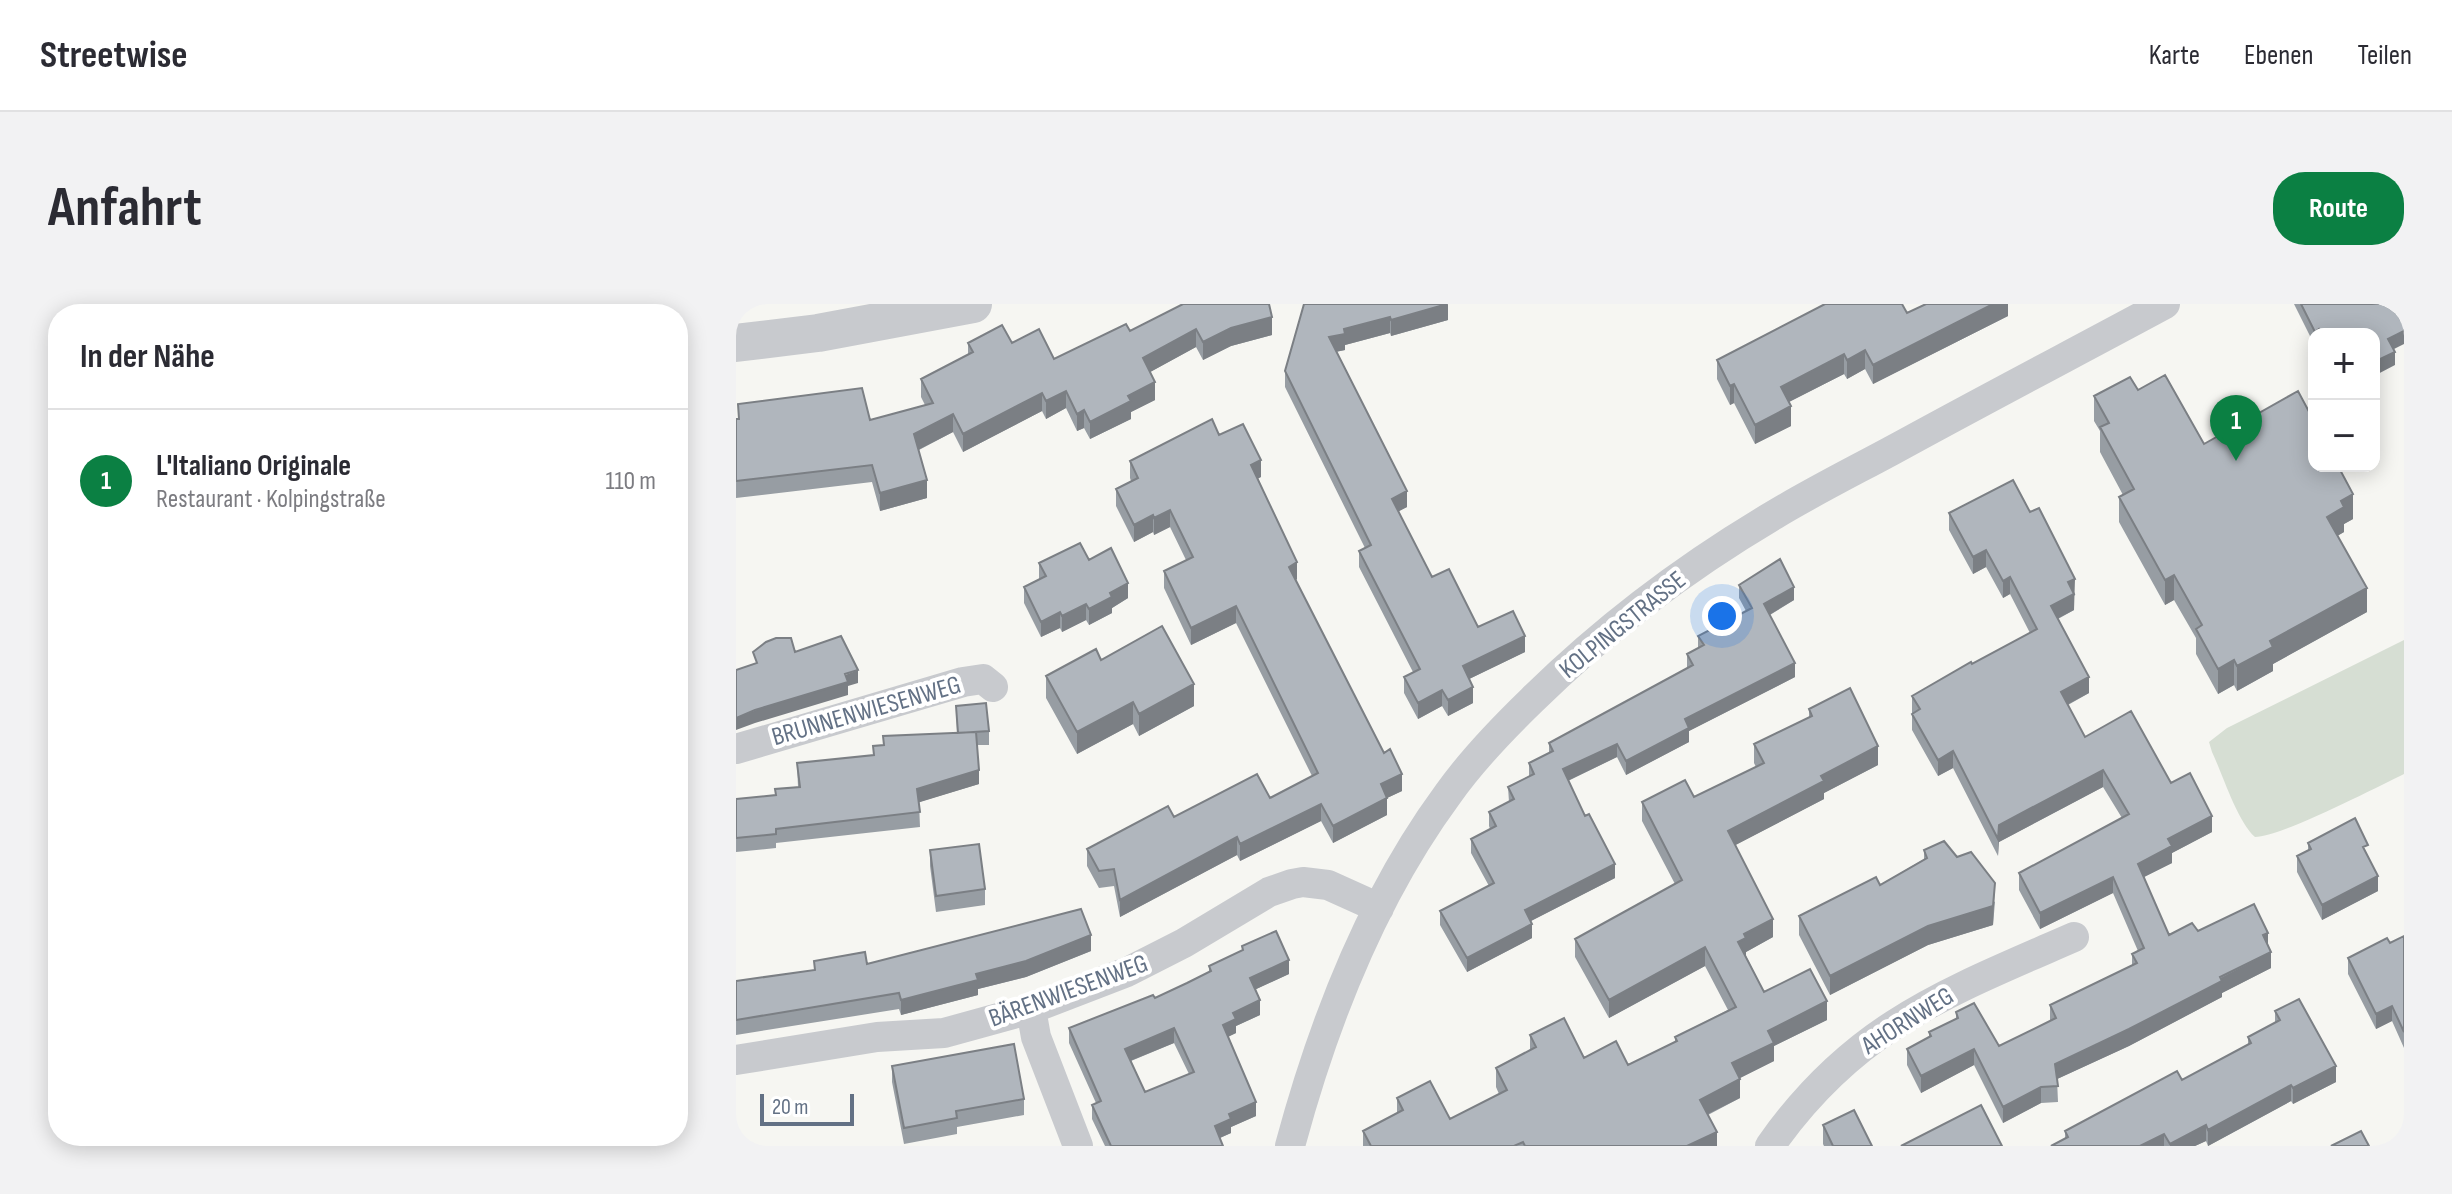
<!DOCTYPE html>
<html lang="de">
<meta charset="utf-8">
<style>
body{margin:0;font-family:"Sofia Sans Condensed",sans-serif;background:#f2f2f3;color:#2b2b33}
.controls{position:absolute;right:24px;top:24px;display:grid;overflow:hidden;border-radius:16px;box-shadow:0 4px 20px #0003}
.controls button{width:72px;height:72px;display:grid;place-items:center;padding:0;border:0;border-bottom:2px solid #e1e1e2;background:#fff;color:#2b2b33;font:40px sans-serif}
.scale{position:absolute;left:24px;bottom:20px;width:94px;box-sizing:border-box;padding-left:8px;border:4px solid #637185;border-top:0;font-size:22px;line-height:28px;white-space:nowrap;color:#637185;-webkit-text-stroke:6px #fff;paint-order:stroke}
.you{position:absolute;left:986px;top:312px;width:28px;height:28px;margin:-20px;border:6px solid #fff;border-radius:50%;background:#1a73e8;box-shadow:0 0 0 12px #1a73e833}
.badge{display:grid;place-items:center;width:52px;height:52px;border-radius:50%;background:#0b8043;color:#fff;font-size:26px;font-weight:700}
.pin{position:absolute;translate:-50% -66px;filter:drop-shadow(0 2px 4px #0008)}
.pin::after{content:'';position:absolute;top:42px;width:28px;height:24px;background:inherit;clip-path:polygon(0 0,100% 0,50% 100%)}
.list{margin:0;padding:0;list-style:none}
h2{display:flex;justify-content:space-between;align-items:center;height:104px;margin:0;padding:0 32px;font-size:34px}
h2 small{font-size:26px;font-weight:400;color:#7c7c81}
.list li{display:grid;grid-template-columns:52px 1fr auto;gap:24px;align-items:center;box-sizing:border-box;height:144px;padding:0 32px;border-top:2px solid #e1e1e2}
.list b{display:block;font-size:30px;white-space:nowrap}
.list p{margin:0;font-size:26px;white-space:nowrap;color:#7c7c81}
.list em{font-size:26px;font-style:normal;color:#7c7c81}
.map{position:relative;flex:none;width:1668px;height:842px;overflow:hidden;border-radius:32px}
header{display:flex;align-items:center;gap:48px;box-sizing:border-box;height:112px;padding:0 40px;background:#fff;border-bottom:2px solid #e1e1e2}
header strong{font-size:38px}
nav{display:flex;gap:44px;margin-inline-start:auto;font-size:28px}
.intro{display:flex;align-items:center;justify-content:space-between;box-sizing:border-box;height:192px;padding:0 48px}
h1{margin:0;font-size:56px}
.button{padding:20px 36px;border-radius:32px;background:#0b8043;color:#fff;font-size:28px;font-weight:700}
main{display:flex;gap:48px;padding:0 48px}
aside{flex:1;background:#fff;border-radius:32px;box-shadow:0 4px 20px #0003}
.map>svg:first-child{display:block}
</style>
<header>
<strong>Streetwise</strong>
<nav><a>Karte</a><a>Ebenen</a><a>Teilen</a></nav>
</header>
<div class="intro"><h1>Anfahrt</h1><a class="button">Route</a></div>
<main>
<aside>
<h2>In der Nähe<small></small></h2>
<ul class="list">
<li><span class="badge">1</span><div><b>L'Italiano Originale</b><p>Restaurant · Kolpingstraße</p></div><em>110 m</em></li>
</ul>
</aside>
<div class="map">
<svg width="1668" height="842" viewBox="0 0 1668 842">
<rect width="100%" height="100%" fill="#f6f6f2"/>
<path fill="#d6ded3" d="M1668 336V470C1639 484 1545 533 1519 533 1501 517 1487 471 1476 448L1473 438 1491 424Z"/>
<g fill="none" stroke-linecap="round" stroke-linejoin="round">
<path stroke="#c8cace" stroke-width="30" d="M0 445 227 378 247 375 257 383
M295 705 300 733 342 842
M0 756 141 733 208 729 295 705 391 668 448 639 533 588 556 580 567 578 592 581 643 604
M554 842C587 719 636 593 712 490 736 456 766 425 796 396 869 324 950 263 1038 211 1076 188 1116 168 1155 147 1246 97 1338 49 1429 0
M1034 842C1118 722 1210 689 1338 633"/>
<path stroke="#c8cace" stroke-width="38" d="M0 39 82 29 237 0"/>
</g>
<path fill="#979da3" fill-rule="evenodd" d="M447 0 536 31 495 42 467 56 460 43 414 68 419 96 395 108V115L354 135 348 124 341 127 330 104 310 115 306 107 227 148 217 128 183 146 191 194 144 207 136 178 0 194V115H2V100L134 116 189 101 185 93V75L232 51V39H276L318 55 394 27Z
M568 0 712 16 655 32 654 29 609 41V46L600 48 671 203 662 207 696 273 742 323 789 348 733 375 737 399 712 412 706 402 682 415 668 389V373L677 368 623 263V247L629 244 549 83V67Z
M1272 0V12L1137 80 1129 65 1111 75 1108 70 1053 98 1055 122 1019 140 998 99 994 101 981 75V56L1171 9Z
M1558 0H1668L1658 45 1659 61 1638 30H1578V40Z
M1402 86 1468 140 1617 215 1608 220V228L1601 232 1631 308 1537 360V367L1501 387 1498 381 1482 390 1460 350V334L1438 296 1429 301 1383 218V193L1387 191 1364 148V127L1358 117V92Z
M483 131 525 173 522 174 561 275 560 276 666 487 651 494V511L597 539 585 517 504 557 501 551 384 613 378 582 363 584 351 562V545L438 513 534 494 576 472 500 319 455 341 428 284V267L450 256 434 223 418 231 417 228 398 238 380 202V185L395 177 394 174V157Z
M1213 209 1339 291 1338 292V306L1322 315 1353 389 1332 401 1349 433 1435 479 1476 528 1436 549V559L1408 573 1433 631 1462 627 1532 642 1535 664 1486 689V693L1393 742 1321 775 1322 798 1305 799 1267 819 1238 761 1185 789 1171 761V745L1193 733V728L1220 715V708L1263 742 1314 717V701L1396 661V650L1402 647 1377 589 1304 625 1283 586V569L1386 514 1367 483 1263 538 1262 552 1217 464 1202 472 1176 426V392L1294 329 1274 290 1267 294 1250 263 1237 270 1213 226Z
M353 256 392 294 376 304V309L353 321 350 316 326 328 324 324 305 333 288 299V283L303 275V259Z
M1003 281 1058 296 1034 311 1059 373 953 427V438L890 471 881 453 832 477 879 574 795 617 796 634 731 668 704 621V607L753 582 735 549V535L754 525 753 522V508L773 498 772 483 793 472V459L813 449V439L951 364V350L962 344V332L1010 307 1003 294Z
M310 372 458 402 403 432 397 420 341 450 310 394Z
M220 402 253 427V441H241L243 480 183 498 184 523 40 539V544L0 548V495L39 491 62 483 61 459 137 452V442L147 441V432L221 429Z
M1073 405 1142 461 1088 489V495L999 541 1037 633 1010 648V652L1028 688 1091 716 1038 742V757L1004 774V794L972 811 981 842H627V827L661 810V794L714 815 763 790 760 783V764L794 746V731L848 754 892 761 939 738V733L992 706 969 662 873 714 839 653V635L939 580 906 517V498L958 493 1020 463 1018 459V440L1073 413Z
M1572 539 1632 552 1642 587 1586 616 1561 568V552L1572 546Z
M194 546 249 585V601L200 608 194 562Z
M1188 546 1259 598 1257 621 1192 641 1094 691 1063 631V612L1144 581 1188 555Z
M1668 632V744L1656 717 1640 725 1612 670V654L1654 639Z
M506 642 553 670 520 685 524 711 500 722V729L492 733 520 812 495 823V829L484 834 487 842H369L356 815V801L360 799 333 739V724L419 694 473 668V662L506 647ZM438 739 453 770 409 788 395 757Z
M355 647 290 673 242 685V691L165 711 163 705 0 731V677L78 666V657L131 660Z
M1539 707 1600 778 1557 800 1555 797 1472 842 1470 837 1459 842H1315L1329 835V827L1446 776 1512 741V733L1539 719Z
M156 762 288 795V811L221 823V830L168 840 156 778Z
M1087 821 1136 842H1088L1087 840Z"/>
<path fill="#7b7f84" d="M712 0V16L655 32V16Z
M1257 0H1272V12L1137 80V61Z
M536 13V31L495 42 467 56V38L495 24Z
M654 13V29L609 41V46L593 49V33L608 25Z
M460 25V43L407 72V54Z
M1668 27V40L1652 48V35Z
M1129 46V65L1111 75V56Z
M1659 48V61L1638 72V58Z
M1108 50V70L1045 102V83Z
M419 78V96L395 108V115L354 135V118L392 92Z
M998 80V99L994 101V82Z
M330 87V104L310 115V97Z
M306 89V107L227 148V130Z
M1055 102V122L1019 140V121Z
M348 106V124L341 127V110Z
M217 110V128L178 148V130Z
M525 156V173L515 178V161Z
M191 176V194L144 207V189Z
M671 187V203L656 211V195Z
M1617 190V215L1608 220V228L1591 238V213L1605 197Z
M434 206V223L418 231V214Z
M417 211V228L398 238V221Z
M1250 246V263L1237 270V253Z
M561 258V275L553 280V263Z
M1438 271V296L1429 301V276Z
M1274 273V290L1267 294V277Z
M1339 275 1338 306 1315 318V302L1332 278Z
M392 279V294L376 304V309L353 321V305L374 289Z
M1058 283V296L1028 314V300Z
M1631 284V308L1537 360V367L1501 387V362L1534 337Z
M350 300V316L326 328V312Z
M500 302V319L455 341V324Z
M324 308V324L305 333V318Z
M789 332V348L727 378V362Z
M1498 356V381L1482 390V365Z
M1059 359V373L953 427V438L890 471V457L949 415Z
M122 366V379L112 382V391L19 419 0 426V414Z
M1353 373V389L1325 404V388Z
M458 380V402L403 432V410Z
M737 383V399L712 412V396Z
M706 386V402L682 415V399Z
M397 398V420L341 450V428Z
M881 440V453L827 479V465Z
M1142 442V461L1088 489V495L992 545V527L1085 472Z
M1217 447V464L1202 472V456Z
M243 466V480L181 499V485Z
M1367 466V483L1263 538 1262 552 1263 521Z
M666 470V487L651 494V511L597 539V522L645 480Z
M585 500V517L504 557V540Z
M1476 512V528L1436 549V559L1402 576V560L1432 535Z
M501 533V551L384 613V596Z
M879 560V574L789 620V606Z
M1642 572V587L1586 616V601Z
M1377 573V589L1304 625V609Z
M1259 579 1257 621 1192 641 1094 691V672Z
M1037 615V633L1010 648V652L1002 638 1008 630Z
M796 620V634L731 668V654Z
M1532 629V645L1527 631Z
M355 631V647L290 673 242 685V691L165 711V696Z
M969 643V662L873 714V696Z
M1535 648V664L1486 689V693L1393 742 1319 776V760Z
M553 656V670L514 688V674Z
M524 696V711L500 722V729L487 735V721L497 709Z
M1091 697V716L1038 742V757L996 778V759L1032 727Z
M1656 702V717L1640 725V710Z
M438 724V739L389 759V745Z
M1238 745V761L1185 789V772Z
M1600 762V778L1557 800V784Z
M1004 775V794L964 814V796Z
M1555 781V797L1472 842V826Z
M1305 783V799L1267 819V803Z
M520 798V812L495 823V829L479 836V822L493 810Z
M1470 821V837L1459 842H1434V840Z
M981 828V842H951Z
M1428 830V842H1404Z"/>
<path fill="#b0b6bd" stroke="#7b7f84" stroke-width="2" fill-rule="evenodd" d="M447 0H533L536 13 495 24 467 38 460 25 407 54 419 78 392 92 395 97 354 118 348 106 341 110 330 87 310 97 306 89 227 130 217 110 178 130 191 176 144 189 136 161 0 177V115H3L2 100 126 84 134 116 197 99 185 75 237 48 232 39 266 21 276 39 303 25 318 55 390 20 394 27Z
M568 0H711L655 16 654 13 608 25 609 30 593 33 671 187 656 195 696 273 713 265 742 323 777 307 789 332 727 362 737 383 712 396 706 386 682 399 668 373 684 365 623 247 635 241 549 67Z
M1089 0H1166L1171 9 1190 0H1257L1137 61 1129 46 1111 56 1108 50 1045 83 1055 102 1019 121 998 80 994 82 981 56Z
M1565 0H1668V27L1652 35 1659 48 1638 58V30H1586L1583 25 1579 28Z
M1429 71 1468 140 1562 87 1578 117V162H1602L1617 190 1605 197 1608 203 1591 213 1631 284 1534 337 1537 343 1501 362 1498 356 1482 365 1460 325 1466 321 1438 271 1429 276 1383 193 1398 185 1364 123 1373 119 1358 92 1394 73 1402 86Z
M476 115 483 131 507 120 525 156 515 161 561 258 553 263 648 449 654 445 666 470 645 480 651 494 597 522 585 500 504 540 501 533 384 596 378 565 363 567 351 545 432 502 438 513 521 470 534 494 582 469 500 302 455 324 428 267 457 253 434 206 418 214 417 211 398 221 380 185 402 174 394 157Z
M1277 176 1294 208 1303 204 1339 275 1332 278 1338 290 1315 302 1353 373 1325 388 1349 433 1395 407 1435 479 1454 469 1476 512 1432 535 1436 542 1402 560 1433 631 1456 619 1462 627 1518 600 1532 629 1527 631 1535 648 1484 673 1486 677 1393 725 1319 760 1322 782 1305 783 1267 803 1238 745 1185 772 1171 745 1195 732 1193 728 1222 714 1220 708 1238 699 1263 742 1320 714 1314 701 1401 659 1396 650 1408 644 1377 573 1304 609 1283 569 1393 510 1367 466 1263 521 1262 535 1217 447 1202 456 1176 410 1184 405 1176 392 1235 358 1236 360 1301 325 1274 273 1267 277 1250 246 1237 253 1213 209Z
M344 239 353 256 375 244 392 279 374 289 376 293 353 305 350 300 326 312 324 308 305 318 288 283 310 272 303 259Z
M1044 255 1058 283 1028 300 1059 359 949 415 953 424 890 457 881 440 827 465 849 512 853 510 879 560 789 606 796 620 731 654 704 607 758 579 735 535 760 522 753 508 778 495 772 483 798 470 793 459 817 447 813 439 957 361 951 350 968 341 962 332 1016 304 1003 281Z
M426 322 458 380 403 410 397 398 341 428 310 372 360 345 365 356Z
M105 332 122 366 109 370 112 378 19 406 0 414V366L21 359 17 348 30 338 40 334H55L59 348Z
M1114 384 1142 442 1085 472 1088 477 992 527 1037 615 1008 630 1010 634 1002 638 1028 688 1074 665 1091 697 1032 727 1038 739 996 759 1004 775 964 796 981 828 951 842H789L787 838 778 842H635L627 827 667 806 661 794 694 777 714 815 771 786 760 764 800 743 794 731 828 714 848 754 880 737 892 761 941 737 939 733 1000 703 969 643 873 696 839 635 946 576 906 498 949 476 958 493 1028 459 1018 440 1076 412 1073 405Z
M250 399 253 427 222 429 220 402Z
M240 428 243 466 181 485 184 508 40 525V530L0 534V495L40 491 39 485 64 483 61 459 138 451 137 442 148 441 147 432Z
M1619 514 1632 541 1627 543 1642 572 1586 601 1561 552 1575 545 1572 539Z
M1208 537 1221 553 1235 548 1259 579 1257 602 1192 622 1094 672 1063 612 1140 573 1144 581 1191 554 1188 546Z
M243 540 249 585 200 592 194 546Z
M345 605 355 631 290 657 240 670 242 676 165 696 163 689 0 716V677L79 666 78 657 129 648 131 660Z
M540 627 553 656 514 674 524 696 497 709 500 715 487 721 520 798 493 810 495 815 479 822 487 842H375L356 801 365 797 333 724 417 691 419 694 451 679 475 667 473 662 507 646 506 642ZM438 724 458 768 409 788 389 745Z
M1668 632V728L1656 702 1640 710 1612 654 1651 634 1654 639Z
M1563 695 1600 762 1557 784 1555 781 1472 826 1470 821 1434 840 1428 830 1404 842H1315L1332 833 1329 827 1441 767 1446 776 1515 739 1512 733 1544 716 1539 707Z
M278 740 288 795 220 807 221 814 168 824 156 762Z
M1245 801 1266 842H1165Z
M1118 806 1136 842H1097L1087 821Z
M1625 827 1633 842H1595Z"/>
<g text-anchor="middle" stroke-width="8" stroke-linejoin="round" paint-order="stroke">
<g font-size="26" fill="#637185" stroke="#fff">
<text transform="translate(886 320) rotate(-39)" y="9">KOLPINGSTRASSE</text>
<text transform="translate(130 406) rotate(-16)" y="9">BRUNNENWIESENWEG</text>
<text transform="translate(332 686) rotate(-20)" y="9">BÄRENWIESENWEG</text>
<text transform="translate(1171 716) rotate(-32)" y="9">AHORNWEG</text>
</g>
</g>
</svg>
<div class="controls">
<button>+</button>
<button>−</button>
</div>
<div class="scale">20 m</div>
<div class="you"></div>
<div class="pin badge" style="left:1500px;top:157px">1</div>
</div>
</main>
